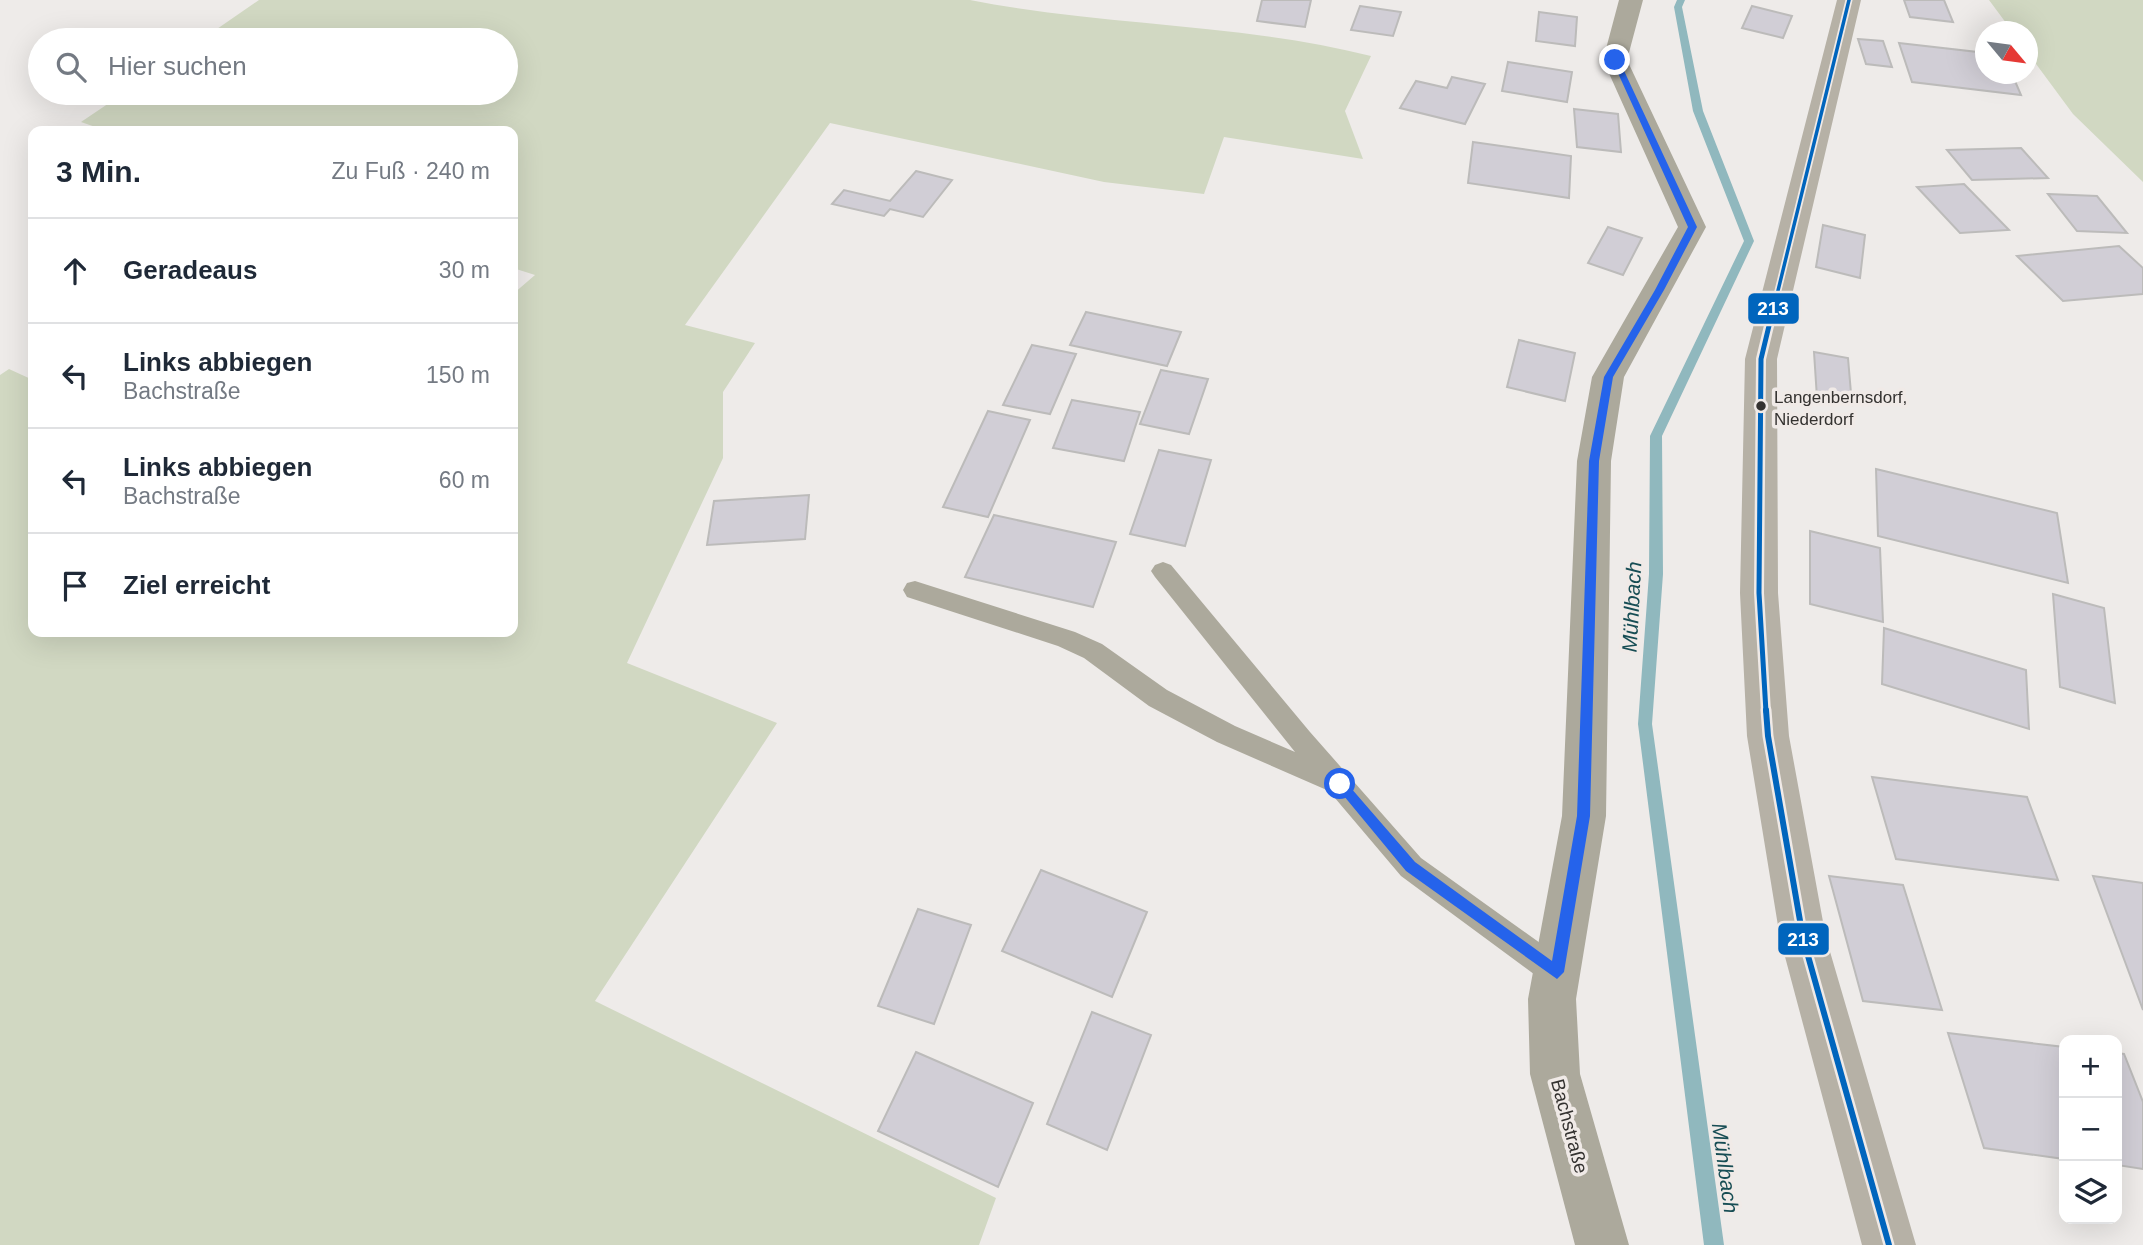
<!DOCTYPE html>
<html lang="de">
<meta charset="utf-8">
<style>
body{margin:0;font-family:Arial,sans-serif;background:#f2f2f3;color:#1f2937}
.controls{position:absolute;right:21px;bottom:21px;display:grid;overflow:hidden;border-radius:14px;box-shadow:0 7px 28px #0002}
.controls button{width:63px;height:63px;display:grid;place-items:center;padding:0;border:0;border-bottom:2px solid #e0e1e3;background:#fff;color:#1f2937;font:35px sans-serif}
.compass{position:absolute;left:1975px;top:21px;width:63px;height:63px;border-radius:50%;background:#fff;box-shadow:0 7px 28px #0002;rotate:119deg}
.stop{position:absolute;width:21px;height:21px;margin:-16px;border:5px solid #2563eb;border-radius:50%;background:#fff}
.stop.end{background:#2563eb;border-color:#fff;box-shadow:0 2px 7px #0008}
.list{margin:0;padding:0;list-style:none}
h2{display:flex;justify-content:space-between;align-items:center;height:91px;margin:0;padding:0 28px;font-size:30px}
h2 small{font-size:23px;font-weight:400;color:#747a83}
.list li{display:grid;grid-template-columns:46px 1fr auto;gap:21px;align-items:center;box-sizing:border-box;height:105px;padding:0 28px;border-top:2px solid #e0e1e3}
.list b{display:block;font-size:26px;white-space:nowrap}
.list p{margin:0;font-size:23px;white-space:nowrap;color:#747a83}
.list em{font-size:23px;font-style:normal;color:#747a83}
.icon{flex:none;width:38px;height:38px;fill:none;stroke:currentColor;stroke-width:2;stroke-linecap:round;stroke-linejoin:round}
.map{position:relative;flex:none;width:2143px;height:1245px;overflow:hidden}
.search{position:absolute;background:#fff;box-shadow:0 7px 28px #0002;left:28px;top:28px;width:490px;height:77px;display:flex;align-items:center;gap:18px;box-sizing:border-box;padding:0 24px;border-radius:38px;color:#747a83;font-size:26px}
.panel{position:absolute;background:#fff;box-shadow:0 7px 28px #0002;left:28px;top:126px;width:490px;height:511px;border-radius:14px}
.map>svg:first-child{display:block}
</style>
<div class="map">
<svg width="2143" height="1245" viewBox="0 0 2143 1245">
<rect width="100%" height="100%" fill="#eeebe9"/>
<path fill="#d1d8c2" d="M259 0H970C1102 26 1240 23 1371 56L1345 111 1363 159 1224 137 1204 194 1104 182 830 123 685 325 755 343 723 392V458L627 663 777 723 595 1001 996 1198 979 1245H0V375L9 369 33 380V632H513V294L535 275 513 268V131H107L81 122 124 93H506V40H201Z
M1989 0H2143V182L2073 114 2028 53V32L2012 31Z"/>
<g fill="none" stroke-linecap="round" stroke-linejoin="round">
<path fill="#90b8be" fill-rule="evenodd" d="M1677 0H1685L1682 7 1703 111 1754 241 1662 436 1663 574 1652 724 1724 1245H1704L1638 724 1649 574 1650 436 1744 241 1693 111 1674 7Z"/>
</g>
<path fill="#d1ced6" stroke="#bcbbba" stroke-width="2" d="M1262 0H1311L1305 27 1257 21Z
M1904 0H1944L1953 22 1910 17Z
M1360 6 1401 12 1393 36 1351 30Z
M1752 6 1792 16 1783 38 1742 28Z
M1539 12 1577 17 1575 46 1536 41Z
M1858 39 1883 41 1892 67 1866 64Z
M1899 43 1986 53V74H2012L2021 95 1912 82Z
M1508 62 1572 72 1567 102 1502 91Z
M1452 77 1485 84 1465 124 1400 108 1416 81 1447 88Z
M1574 109 1618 114 1621 152 1577 147Z
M1473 142 1571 156 1569 198 1468 183Z
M2021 148 2048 178 1972 180 1947 150Z
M916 171 952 180 923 217 890 209 884 216 832 204 844 190 890 201Z
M1964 184 2009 230 1960 233 1917 187Z
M2048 194 2097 196 2127 233 2077 231Z
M1823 225 1865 235 1860 278 1816 267Z
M1608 227 1642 238 1623 275 1588 263Z
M2119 246 2143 268V294L2063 301 2017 256Z
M1086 312 1181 332 1167 366 1070 345Z
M1519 340 1575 353 1565 401 1507 387Z
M1032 345 1076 354 1050 414 1003 405Z
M1814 352 1848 358 1852 405 1817 398Z
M1161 370 1208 379 1189 434 1140 424Z
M1072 400 1140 412 1124 461 1053 448Z
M988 411 1030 420 988 517 943 507Z
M1159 450 1211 460 1185 546 1130 534Z
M1876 469 2057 513 2068 583 1878 536Z
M809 495 805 539 707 545 714 501Z
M994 515 1116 542 1093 607 965 577Z
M1810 531 1880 548 1883 622 1810 604Z
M2053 594 2104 608 2115 703 2060 687Z
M1884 628 2026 670 2029 729 1882 684Z
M1872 777 2027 797 2058 880 1896 859Z
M1041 870 1147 912 1112 997 1002 951Z
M1829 876 1903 885 1942 1010 1863 1001Z
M2093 876 2143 883V1010Z
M918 909 971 925 934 1024 878 1006Z
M1092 1012 1151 1035 1107 1150 1047 1124Z
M1948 1033 2064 1047V1159L1984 1148Z
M916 1052 1033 1103 998 1187 878 1131Z
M2117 1053 2124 1054 2143 1102V1169L2117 1165Z"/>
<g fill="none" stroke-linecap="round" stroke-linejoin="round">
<path fill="#aca99c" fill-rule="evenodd" d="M1163 562 1171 565 1310 732 1421 858 1568 963 1572 973 1568 983 1557 988 1546 983 1401 876 1329 791 1217 742 1149 706 1084 658 1058 646 907 597 903 590 907 583 915 581 1075 632 1102 644 1167 690 1235 726 1295 752 1155 577 1151 571 1155 565Z"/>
<path fill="#aca99c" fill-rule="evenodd" d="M1619 0H1643L1627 60 1706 227 1624 377 1611 461 1606 816 1576 999 1580 1074 1629 1245H1575L1530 1074 1528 999 1562 816 1577 461 1592 377 1678 227 1603 60Z"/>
<path fill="#b6b1a6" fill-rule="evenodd" d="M1837 0H1861L1777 359 1778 593 1789 736 1826 938 1916 1245H1862L1780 938 1747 736 1740 593 1745 359Z"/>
<defs>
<path id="bus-1-far2" d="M1774 307 1849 0"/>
<path id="bus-1-far1" d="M1766 712 1759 593 1761 359 1774 305"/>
<path id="bus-1" d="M1766 710 1768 736 1803 938 1889 1245"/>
</defs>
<use href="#bus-1-far2" stroke="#f0eae7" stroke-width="7"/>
<use href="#bus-1-far1" stroke="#f0eae7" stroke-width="10"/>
<use href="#bus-1" stroke="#f0eae7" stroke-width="11"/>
<use href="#bus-1-far2" stroke="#0065bd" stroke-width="3.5"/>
<use href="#bus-1-far1" stroke="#0065bd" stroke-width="5"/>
<use href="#bus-1" stroke="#0065bd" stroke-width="6"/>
</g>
<path fill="#2563eb" d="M1615 58 1619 60 1697 227 1664 290 1613 377 1599 461 1590 816 1564 972 1557 979 1406 871 1334 784 1336 780H1344L1415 862 1552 961 1577 816 1589 461 1604 377 1655 290 1688 227 1612 60Z"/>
<circle fill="#343230" stroke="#f0eae7" stroke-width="2.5" cx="1761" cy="406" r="6"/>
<g text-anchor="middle" stroke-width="7" stroke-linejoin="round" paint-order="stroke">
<g font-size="17" fill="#343230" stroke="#f0eae7" text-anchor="start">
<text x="1774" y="403">Langenbernsdorf,<tspan x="1774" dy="22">Niederdorf</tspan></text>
</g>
<g font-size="19" fill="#343230" stroke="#f0eae7">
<text transform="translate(1570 1126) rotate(75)" y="7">Bachstraße</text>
</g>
<g font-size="21" font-style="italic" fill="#174d54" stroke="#f0eae7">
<text transform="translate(1632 607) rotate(-87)" y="7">Mühlbach</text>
<text transform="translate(1725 1168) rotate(82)" y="7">Mühlbach</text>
</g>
</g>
<g stroke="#f0eae7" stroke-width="2.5">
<rect x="1747" y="292" width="53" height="33" rx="7" fill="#0065bd"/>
<rect x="1777" y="922" width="53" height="34" rx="7" fill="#0065bd"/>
</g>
<g font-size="19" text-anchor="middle" font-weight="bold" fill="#fff">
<text x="1773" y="315">213</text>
<text x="1803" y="946">213</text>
</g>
</svg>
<div class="controls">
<button>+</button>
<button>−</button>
<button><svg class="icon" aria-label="layers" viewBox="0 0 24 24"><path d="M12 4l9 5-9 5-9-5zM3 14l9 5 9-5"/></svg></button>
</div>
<svg class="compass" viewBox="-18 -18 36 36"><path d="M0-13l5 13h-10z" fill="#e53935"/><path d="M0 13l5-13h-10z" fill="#747a83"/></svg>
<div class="stop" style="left:1340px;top:784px"></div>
<div class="stop end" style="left:1615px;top:60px"></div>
<div class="search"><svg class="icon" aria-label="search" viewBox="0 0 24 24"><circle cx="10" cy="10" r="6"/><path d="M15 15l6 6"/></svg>Hier suchen</div>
<section class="panel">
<h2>3 Min.<small>Zu Fuß · 240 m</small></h2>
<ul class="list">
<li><svg class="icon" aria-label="ahead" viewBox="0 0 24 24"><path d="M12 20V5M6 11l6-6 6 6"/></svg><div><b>Geradeaus</b></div><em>30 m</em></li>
<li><svg class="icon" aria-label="left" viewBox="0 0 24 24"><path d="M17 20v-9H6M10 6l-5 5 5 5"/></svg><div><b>Links abbiegen</b><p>Bachstraße</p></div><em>150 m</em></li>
<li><svg class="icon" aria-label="left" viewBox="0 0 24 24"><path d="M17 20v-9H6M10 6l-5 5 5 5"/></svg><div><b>Links abbiegen</b><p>Bachstraße</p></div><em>60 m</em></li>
<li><svg class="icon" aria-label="arrive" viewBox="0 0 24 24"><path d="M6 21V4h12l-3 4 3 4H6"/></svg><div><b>Ziel erreicht</b></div></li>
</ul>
</section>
</div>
